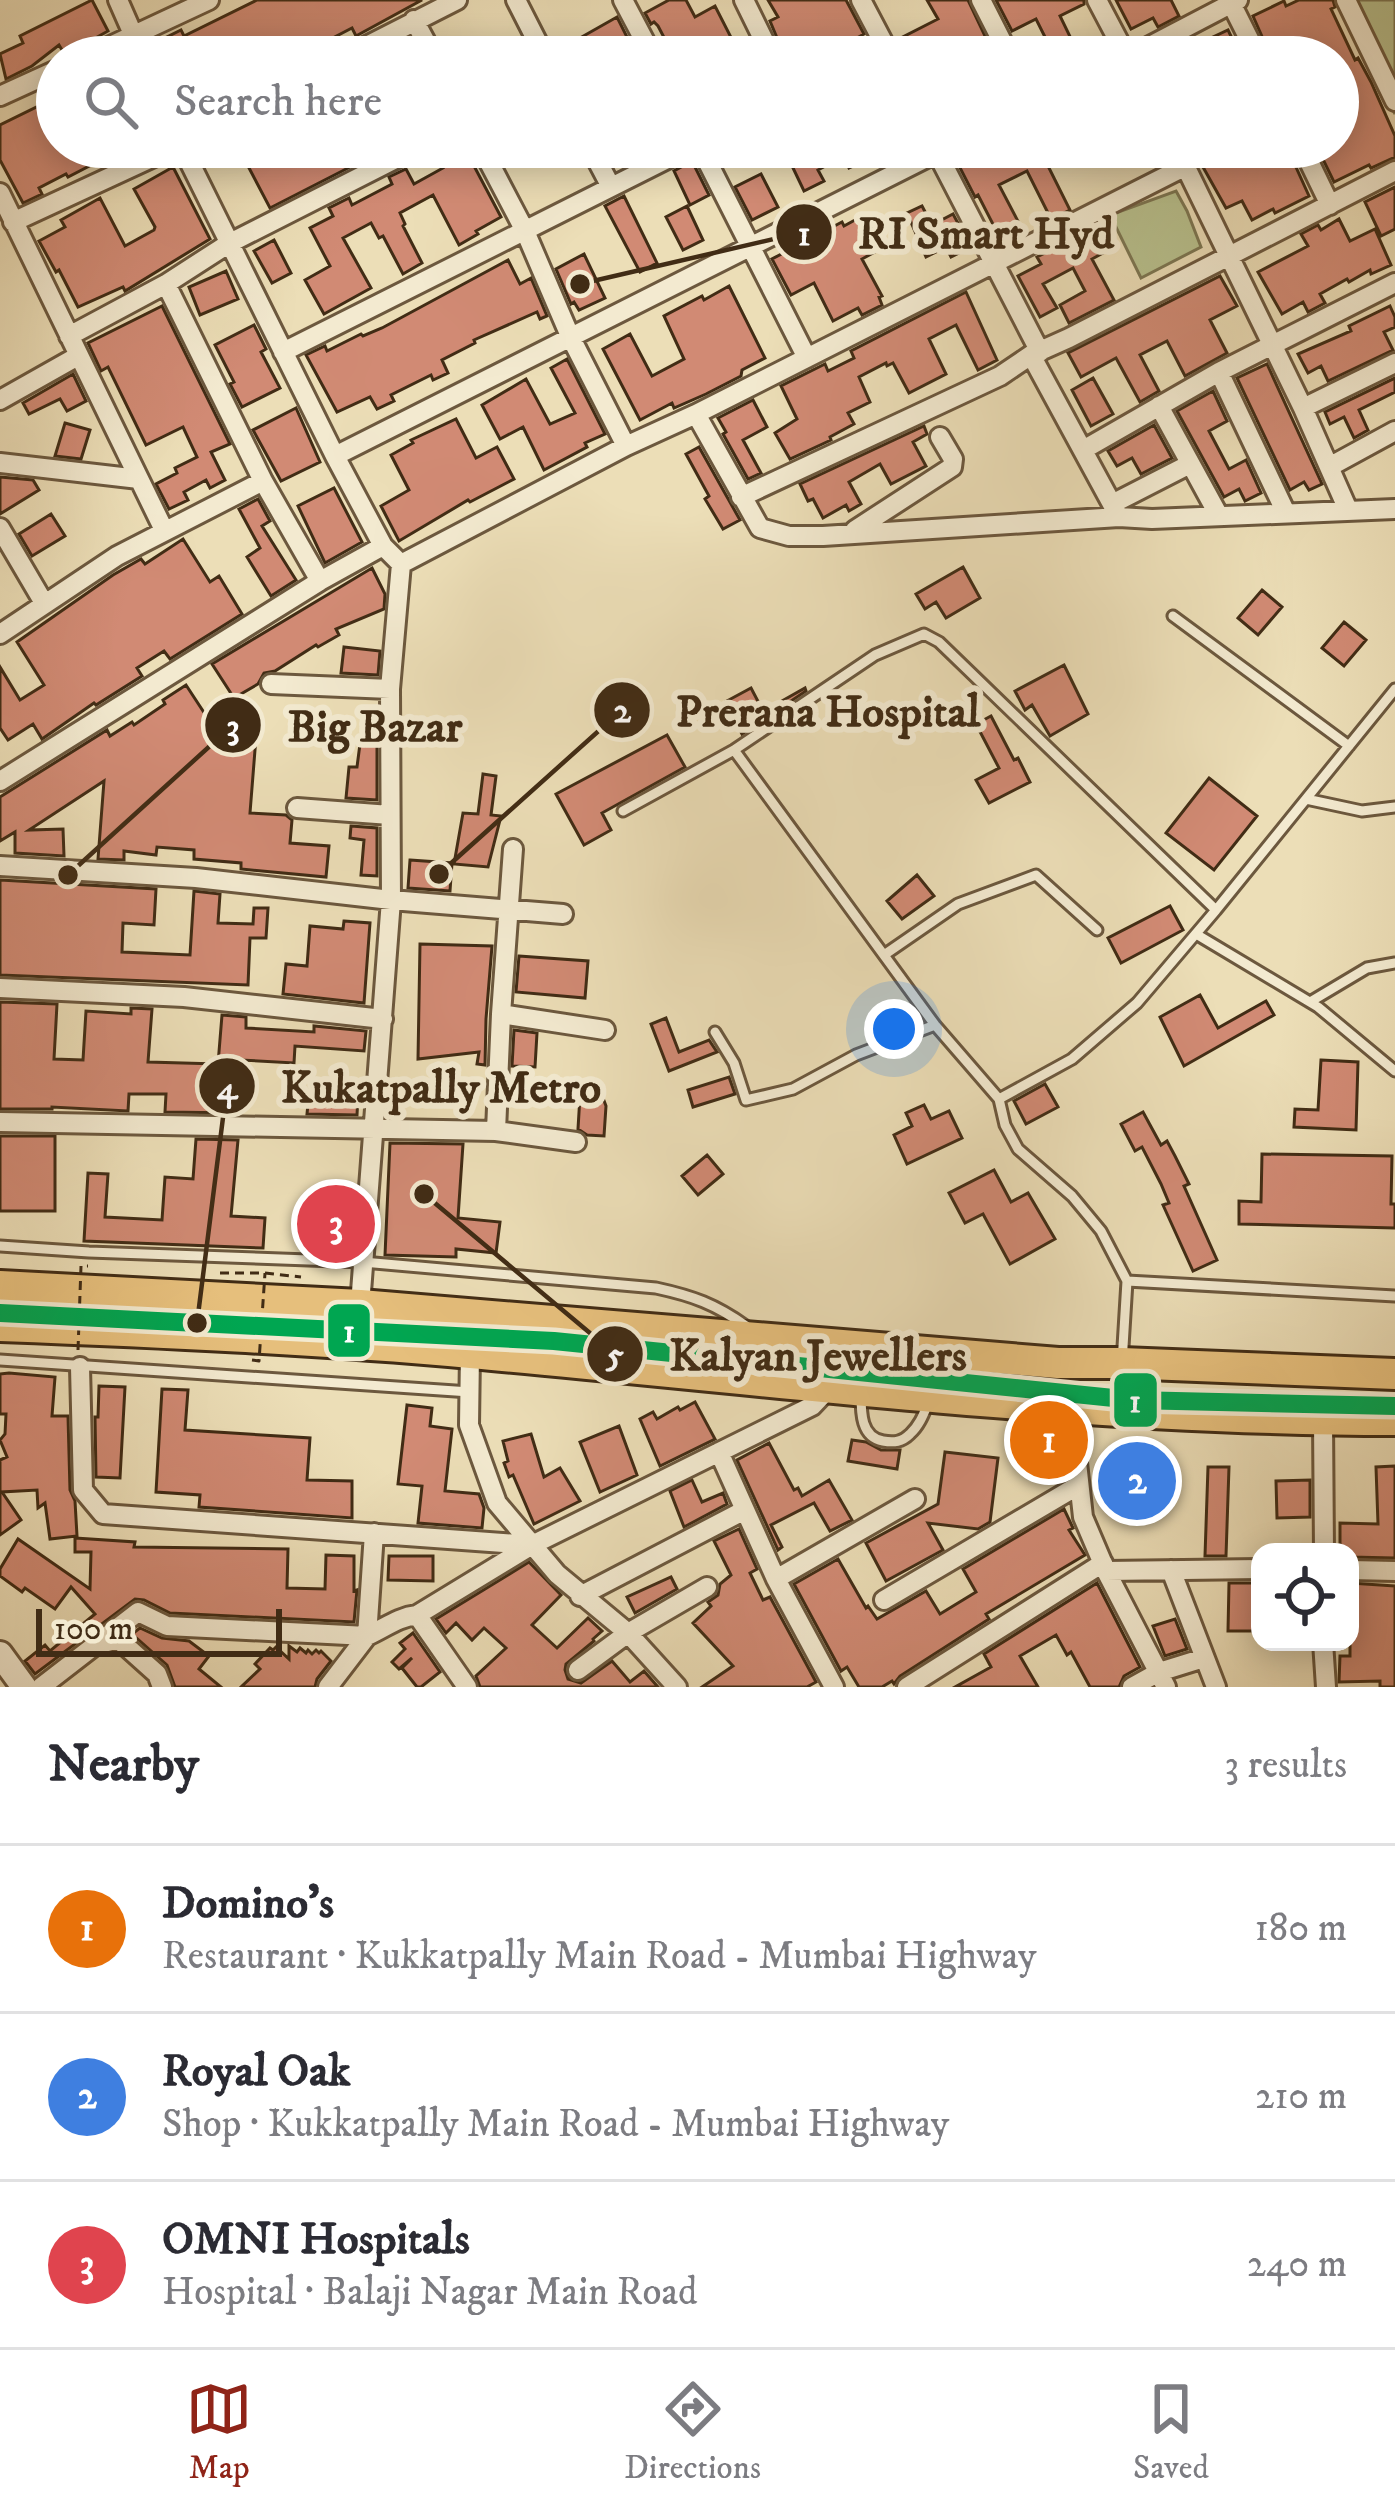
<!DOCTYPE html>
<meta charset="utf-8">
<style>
body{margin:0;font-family:"IM FELL DW Pica",serif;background:#f2f2f3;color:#2b2b33}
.controls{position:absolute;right:36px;bottom:36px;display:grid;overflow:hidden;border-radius:24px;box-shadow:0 6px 30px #0003}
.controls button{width:108px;height:108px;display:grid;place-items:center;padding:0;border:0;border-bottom:3px solid #e1e1e2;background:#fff;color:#2b2b33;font:60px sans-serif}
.scale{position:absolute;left:36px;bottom:30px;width:246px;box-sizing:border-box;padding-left:12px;border:6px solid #412c15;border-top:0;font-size:33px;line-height:42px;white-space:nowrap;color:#412c15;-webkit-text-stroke:9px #f3ead0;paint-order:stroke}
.you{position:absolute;left:894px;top:1029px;width:42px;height:42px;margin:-30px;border:9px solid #fff;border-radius:50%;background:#1a73e8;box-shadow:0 0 0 18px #1a73e833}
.badge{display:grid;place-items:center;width:78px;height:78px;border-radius:50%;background:#8f2418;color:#fff;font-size:39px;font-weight:700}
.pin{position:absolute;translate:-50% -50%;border:6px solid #fff;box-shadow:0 3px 12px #0006}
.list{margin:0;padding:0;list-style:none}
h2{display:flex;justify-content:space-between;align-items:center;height:156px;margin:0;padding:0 48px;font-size:51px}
h2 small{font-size:39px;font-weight:400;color:#7c7c81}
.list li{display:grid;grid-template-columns:78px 1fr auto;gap:36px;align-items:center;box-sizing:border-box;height:168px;padding:0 48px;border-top:3px solid #e1e1e2}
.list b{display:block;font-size:45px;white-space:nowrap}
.list p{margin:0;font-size:39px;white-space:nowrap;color:#7c7c81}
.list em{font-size:39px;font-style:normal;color:#7c7c81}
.icon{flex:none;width:66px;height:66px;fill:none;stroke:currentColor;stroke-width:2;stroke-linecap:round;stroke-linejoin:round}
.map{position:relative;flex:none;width:1395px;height:1687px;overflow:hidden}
.search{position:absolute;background:#fff;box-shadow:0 6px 30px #0003;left:36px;right:36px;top:36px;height:132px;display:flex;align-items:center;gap:30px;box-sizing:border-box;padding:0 42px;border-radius:66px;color:#7c7c81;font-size:45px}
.sheet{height:660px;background:#fff}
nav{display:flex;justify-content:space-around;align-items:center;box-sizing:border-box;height:168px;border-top:3px solid #e1e1e2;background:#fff;font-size:33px;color:#7c7c81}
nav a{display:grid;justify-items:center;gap:6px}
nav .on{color:#8f2418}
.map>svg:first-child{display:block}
</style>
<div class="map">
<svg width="1395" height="1687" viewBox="0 0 1395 1687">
<rect width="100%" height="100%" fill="#ecdeb7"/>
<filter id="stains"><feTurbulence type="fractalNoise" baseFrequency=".00167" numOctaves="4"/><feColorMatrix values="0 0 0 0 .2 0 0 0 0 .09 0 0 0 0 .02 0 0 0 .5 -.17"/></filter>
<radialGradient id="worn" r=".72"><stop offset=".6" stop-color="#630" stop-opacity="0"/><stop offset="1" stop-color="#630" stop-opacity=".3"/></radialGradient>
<path fill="#b8c18e" stroke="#7c7652" stroke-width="3" d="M1335 0H1395V114Z
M1176 191 1187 211 1201 247 1141 278 1110 215Z"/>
<path fill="#d18a74" stroke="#412c15" stroke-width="3" d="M92 0 108 31 65 55 59 45 32 66 6 79 0 54 23 43 20 36Z
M257 0H422L356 36 352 28 296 57H173L163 39 181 30 184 36Z
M669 0H686L695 17 715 6 741 57H690L681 40 669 47 658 26 654 22 651 24 645 13Z
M768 0H846L864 34 839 48 844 57H785L770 21 778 17Z
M927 0H968L995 57H906L897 40 938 19Z
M996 0H1084V4L1060 16 1078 53 1070 57H1055L1036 19 1012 31Z
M1116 0H1171L1179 16 1158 27 1153 18 1131 29Z
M1299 0H1333L1335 7 1331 9 1355 60 1358 58 1371 82 1395 136V157L1371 168 1369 165 1334 182 1317 147H1338V57H1271L1253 16 1284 1 1286 6Z
M617 17 627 37 590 57H558L557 51Z
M1228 30 1241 57H1200L1194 46Z
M57 97V147H126L68 177 66 174 39 188 42 194 23 203 0 160V125Z
M238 147H389L270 208Z
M432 147H464L501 217 476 231 478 234 459 245 433 195 400 213 405 224 403 226 422 263 403 274 383 236 379 238 371 223 343 238 371 288 324 314 305 280 330 266 310 228 333 216 329 208 349 198 352 205 392 184 389 177 406 169 414 184 443 168Z
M783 147H862L868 159 849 168 844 156 818 170 824 181 804 191Z
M986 147H1071L1045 160 1070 210 1051 219 1027 171 999 185 1020 225 999 236 978 195 975 197 957 162Z
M1239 147H1266L1273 162 1290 154 1309 196 1275 213 1273 209 1252 220 1242 201 1226 208 1203 167Z
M692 161 709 195 690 205 674 171Z
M173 167 210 239 125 291 123 287 78 307 59 270 56 272 39 241 65 227 61 220 100 198 125 246 154 230 155 227 134 189Z
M761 174 778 207 752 220 735 187Z
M1395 187V229L1381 236 1365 202Z
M624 196 657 263 640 272 605 206Z
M687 206 703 240 683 250 666 217Z
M922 206 932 225 953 214 971 247 951 257 946 247 926 257 907 213Z
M866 214 884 247 862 259 882 296 879 297 882 305 862 315 858 308 833 321 814 283 791 295 772 259 842 222 844 226Z
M1339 219 1350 241 1375 229 1391 265 1371 274 1370 270 1349 282 1347 279 1320 294 1325 303 1308 312 1303 302 1282 314 1258 272 1308 246 1301 234 1318 225 1321 230Z
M1101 224 1114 247 1092 259 1114 300 1069 323 1060 305 1085 291 1073 268 1043 284 1057 308 1040 317 1018 276 1041 264 1037 257Z
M274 240 291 273 272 283 254 251Z
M584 254 605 298 579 310 574 302 571 304 556 269Z
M508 260 520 284 531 278 547 316 540 319 537 312 474 340 475 343 442 360 448 373 433 380 431 375 391 395 394 401 377 409 370 397 337 412 306 355 325 346 327 351 361 334 363 336 382 328Z
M226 271 238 299 200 315 189 287Z
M1220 276 1237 306 1210 320 1227 353 1185 376 1167 341 1140 355 1159 391 1140 402 1116 358 1081 377 1068 353Z
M729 286 765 358 742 370 741 376 706 394 674 408 672 403 640 420 603 349 630 334 652 376 684 359 664 316 702 296 704 300Z
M966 292 997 360 978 370 956 325 929 339 946 374 909 393 893 363 887 366 886 363 859 377 870 402 848 413 854 424 830 437 831 440 790 459 775 433 797 419 781 386 825 364 828 371 854 358 851 351Z
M162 306 230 444 211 452 225 480 210 488 206 480 184 492 188 500 169 509 156 484 177 473 175 468 197 457 183 427 146 445 108 367 101 371 88 343Z
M1390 306 1395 317V327L1384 332 1393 350 1328 381 1321 366 1308 373 1298 354 1351 331 1349 326Z
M254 325 266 349 261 352 280 388 242 407 230 384 234 382 215 345Z
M567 359 605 434 585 443 587 447 544 470 523 427 500 439 482 405 526 379 550 424 575 413 551 368Z
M1267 364 1322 484 1309 490 1304 482 1290 490 1237 378Z
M73 374 86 401 67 411 60 399 29 414 23 403Z
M1093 378 1113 414 1091 426 1072 390Z
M1395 378V392L1359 410 1368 430 1354 438 1344 417 1330 424 1325 412Z
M1213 391 1227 421 1209 431 1229 469 1246 460 1261 493 1245 501 1239 489 1224 497 1177 411Z
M753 400 767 427 743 440 761 473 748 479 723 434 726 432 718 418Z
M296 408 320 462 281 481 253 430Z
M456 419 476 458 497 447 514 479 470 502 468 500 399 541 381 506 409 490 391 455 413 443 411 440Z
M65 423 90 430 81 459 55 456Z
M1154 425 1172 458 1141 474 1132 458 1117 466 1108 451Z
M924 426 927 434 913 442 926 466 891 484 880 464 849 482 861 504 849 511 846 505 823 518 813 499 808 501 800 484Z
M699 447 740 520 723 529 705 499 709 496 686 454Z
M0 477 33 480 39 490 0 514Z
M334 488 362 542 325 563 298 506Z
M258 499 270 521 262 526 296 580 271 596 247 557 260 548 239 509Z
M51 514 65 536 32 556 19 534Z
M183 539 210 582 219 576 242 614 170 659 164 651 137 668 142 676 96 705 94 703 42 739 33 724 8 740 0 728V667L20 700 44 685 17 642 113 575 141 559 145 564Z
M963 567 980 598 946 618 936 602 925 609 916 594Z
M372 568 385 594 384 609 336 629 339 635 318 647 316 645 275 671 264 673 258 684 234 698 212 664Z
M1262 590 1282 607 1258 635 1238 618Z
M1344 622 1366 640 1344 666 1322 648Z
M344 647 380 651 378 675 341 673Z
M1064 665 1088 714 1050 736 1032 705 1025 710 1015 691Z
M186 685 224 743 227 710 258 712 250 813 286 815 292 820 290 843 329 846 326 877 241 869V863L194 859V850L157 847 156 855 124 851V860L98 859 104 781 29 830 63 829 64 856 15 853V832L0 841V797L107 730 110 736 132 722 134 725 165 704 163 700Z
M751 688 762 709 766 710 805 688 806 691 742 734 725 702Z
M991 716 1014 760 1018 758 1030 782 989 803 976 780 999 768 976 724Z
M363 721 377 723V800L346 798 349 767H357Z
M667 735 685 767 602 813 611 830 584 845 556 794Z
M483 774 496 776 491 815 501 816 488 867 454 864 463 813 478 814Z
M1209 778 1257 816 1214 870 1166 833Z
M351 826 377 828V876L361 875 364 840 350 838Z
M410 860 452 863 450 891 408 888Z
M917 875 934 896 902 919 887 901Z
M0 880 156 889 154 925 123 923 122 952 190 955 194 891 220 894 218 923 253 924 254 908H268L266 938H250L248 985 0 975Z
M1170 906 1183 930 1121 963 1108 938Z
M344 921 370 923 364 1003 283 994 286 964 307 966 310 926 343 929Z
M420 944 492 946 486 1019 485 1065 477 1064 479 1052 418 1059Z
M519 956 588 961 585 998 516 992Z
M1200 995 1218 1028 1266 1001 1274 1015 1184 1066 1160 1017Z
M0 1002 57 1004 54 1059 83 1060 86 1011 131 1014V1008L152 1009 148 1062 218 1064 222 1015 246 1017V1028L314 1032V1026L366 1031 364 1051 295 1046 294 1063 241 1060 239 1113 165 1112 166 1094H129L128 1111 52 1107V1109H0Z
M666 1018 679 1052 709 1040 717 1052 669 1071 651 1024Z
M514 1030 537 1033 535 1067 512 1066Z
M1321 1060 1358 1062 1356 1130 1294 1127 1295 1109 1318 1110Z
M729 1077 735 1094 693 1107 688 1090Z
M1045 1084 1058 1107 1026 1124 1014 1101Z
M309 1094 358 1096 357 1115 307 1114Z
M580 1096 603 1098 606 1106 604 1136 587 1135 578 1129Z
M924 1105 931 1119 949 1111 962 1138 907 1164 894 1135 912 1126 906 1113Z
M1143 1112 1161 1145 1167 1141 1175 1156 1189 1184 1184 1186 1217 1260 1193 1271 1163 1205 1169 1203 1161 1184 1142 1147 1135 1151 1121 1124Z
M0 1136H55V1211H0Z
M196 1139 238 1140 231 1216 265 1218 263 1248 84 1241 88 1173 108 1174 105 1217 162 1220 165 1177 193 1179Z
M390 1143 463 1144 458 1218 500 1222 496 1253 456 1249V1257L385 1255Z
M1262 1154 1392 1156 1391 1204H1395V1228L1239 1224V1201L1261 1202Z
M707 1155 723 1174 698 1195 682 1176Z
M994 1170 1011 1202 1028 1193 1055 1239 1010 1264 983 1214 965 1223 949 1193Z
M321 1192 355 1193 351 1245 319 1243Z
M9 1373 55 1377 52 1416H68L70 1490 75 1501 77 1536 50 1539 45 1503 38 1508 37 1490 2 1492 21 1520 0 1535V1460L7 1457 0 1440 5 1434 6 1414H0V1374Z
M99 1386 125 1387 120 1478 96 1477 95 1417H98Z
M162 1389 188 1390 185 1430 310 1438 307 1480 352 1481V1518L199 1507 200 1495 156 1492Z
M695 1402 715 1439 660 1466 640 1419 653 1412 657 1419 678 1407 680 1410Z
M407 1405 432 1408 430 1426 452 1429 445 1491 479 1494 484 1508 482 1528 418 1523 422 1486 398 1484Z
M619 1426 637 1475 600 1492 580 1442Z
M531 1434 544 1477 560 1468 580 1501 534 1524 513 1475 509 1477 504 1463 508 1461 503 1441Z
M852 1440 866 1442 881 1450H900L897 1469 848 1461Z
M769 1443 794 1490 798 1488 802 1496 829 1480 852 1520 830 1531 814 1503 771 1525 782 1547 778 1550 737 1460Z
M945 1452 998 1458 990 1522 978 1529 928 1523 943 1550 886 1581 866 1543 938 1504Z
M1395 1466V1558L1350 1557V1552H1340V1523L1378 1524 1376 1467Z
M1208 1467H1229L1226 1556H1205Z
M1107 1476 1155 1477 1154 1507 1106 1506Z
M692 1480 702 1502 723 1493 727 1504 684 1527 670 1491Z
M1310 1480V1517L1277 1518 1276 1481Z
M1064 1509 1073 1528 1069 1530 1085 1555 986 1614 989 1619 900 1676 894 1684 892 1681 882 1687H859L847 1667 841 1671 794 1584 838 1559 866 1608 868 1606 877 1619 926 1591 940 1614 976 1592 963 1569Z
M739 1529 757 1569 750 1573 763 1600 770 1597 816 1682 807 1687H702L733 1666 693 1623 711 1606 708 1602 718 1595 720 1584 731 1575 714 1541Z
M75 1538 135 1542 134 1547 288 1549 287 1588 325 1589 326 1555 354 1556V1591L357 1590 354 1622 170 1613 144 1600 135 1599 35 1674 25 1661 45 1645 50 1651 95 1614 71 1587 55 1609 25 1588 22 1592 0 1576V1569L18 1539 90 1589 91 1552H75Z
M389 1556H433V1581L388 1580Z
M529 1562 561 1595 532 1625 557 1648 588 1618 602 1631 593 1639 594 1641 566 1664 565 1670 568 1679 581 1683 612 1661 630 1682 644 1671 658 1687H480L476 1676 506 1648 484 1628 472 1640 456 1623 446 1633 436 1619Z
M671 1577 677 1589 635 1613 627 1597Z
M1097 1583 1140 1667 1124 1676 1119 1687H1090L1071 1652 1067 1655 1056 1635 1020 1656 1038 1687H955L991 1667 984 1654Z
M1229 1583H1259L1258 1631H1228Z
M1350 1583 1395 1586V1687H1380V1681L1339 1682 1340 1656H1350Z
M1175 1619 1187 1649 1165 1656 1153 1626Z
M140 1628 162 1638 189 1641 209 1656 199 1669 221 1687H175L167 1665 132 1634Z
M413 1633 440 1672 421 1687H417L402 1668 412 1658 399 1669 392 1662 405 1649 400 1643Z
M289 1646 297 1652 300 1648 306 1653 308 1650 312 1654 316 1650 319 1653 321 1651 331 1661 317 1679 315 1687H241L260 1669 255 1664 270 1648 273 1650 276 1647 289 1659Z"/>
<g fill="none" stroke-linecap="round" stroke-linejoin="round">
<defs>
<path id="service" d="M1173 616 1349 746
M734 750 935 1025 999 1099
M1306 799 1362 811 1395 807
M623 811 734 750 875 655 924 634 939 642 1216 910 1395 689
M1196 934 1318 1007 1395 1071
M884 955 958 904 1036 875 1097 930
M1310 1002 1367 968 1395 963
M715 1032 734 1063 746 1100 793 1089 856 1055 935 1025
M0 1246 89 1252 363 1262 656 1288C693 1296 715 1304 746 1326
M1127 1281 1395 1296
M0 1360 470 1392
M861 1394C861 1413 861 1437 883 1441 894 1443 902 1442 910 1434 920 1425 924 1413 929 1401
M1116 1405 1122 1363 1127 1281 1101 1231 1072 1196 1018 1149 1005 1125 999 1099 1072 1059 1137 1003 1216 910"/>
<path id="minor" d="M118 0 143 57
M516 0 545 57
M623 0 653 57
M744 0 772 57
M861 0 891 57
M981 0 1010 57
M1097 0 1127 57
M1346 0 1395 101
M1231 3 1258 57
M414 20 434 57
M87 57 209 0
M345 57 457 0
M1129 57 1238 0
M0 96 57 70
M182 147 335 456 383 546 401 564 390 689 391 900 360 1305
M481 147 525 231 570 336 626 446
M590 147 610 185
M700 147 807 358
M934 147 1040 352
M1176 147 1303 408 1348 510
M1302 147 1330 205
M0 193 164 530
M13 222 175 147
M166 284 263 481 320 581
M69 336 166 284 228 244 419 147
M283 352 691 147
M1031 355 1119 517
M1219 372 1286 513
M0 400 78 356
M1159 406 1219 516
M1303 408 1395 363
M696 414 1186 166
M1083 450 1219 372 1395 283
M335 456 948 147
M0 463 139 479
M1329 467 1395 431
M741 497 1000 376 1031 355 1069 338 1395 171
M1112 504 1190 464
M0 528 44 603
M855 530 952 467 953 459 940 437
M401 564 626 446 696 414 760 528 789 536H823L1119 517 1152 519 1395 509
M0 634 117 556 263 481
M271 684 390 689
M0 781 320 581 383 546
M297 808 390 815
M0 866 196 878 391 900 563 914
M0 988 184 997 383 1019
M501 1014 605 1030
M0 1122 496 1131 576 1142
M496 1131 501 1014 513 849
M470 1353 469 1425 497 1503 557 1574 628 1633 677 1687
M80 1367 83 1490 103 1514 532 1545
M1071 1408 1083 1517 1106 1571 1166 1687
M1323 1420 1324 1552
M719 1452 776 1579 834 1687
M1171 1570 1216 1687
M1350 1570 1395 1571
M1106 1571 1260 1569
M776 1579 915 1499
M580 1596 743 1511
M884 1600 1079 1485
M417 1615 467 1687
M1323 1642 1326 1687
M100 1644 118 1639 157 1674 162 1687
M578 1670 628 1633 707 1587
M41 1687 138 1612 167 1626 367 1636C385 1628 398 1617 417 1615L532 1545 812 1406 830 1387
M328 1687 367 1636 374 1533
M907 1687 1103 1563
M1132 1687 1159 1672 1204 1658"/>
<path id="tertiary" d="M0 1654 24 1687"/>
<path id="trunk" d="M0 1286 360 1305 1058 1363H1122L1395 1374
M0 1326C157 1332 315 1339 471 1353 779 1381 1086 1420 1395 1420"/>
</defs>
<use href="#service" stroke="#6c583e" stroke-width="15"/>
<use href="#minor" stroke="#6c583e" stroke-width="24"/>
<use href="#tertiary" stroke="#6c583e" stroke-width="30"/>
<use href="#trunk" stroke="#412c15" stroke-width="36"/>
<path stroke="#412c15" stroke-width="3" stroke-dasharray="9 6" stroke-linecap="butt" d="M220 1273H265L301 1277"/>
<use href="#service" stroke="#f3ead0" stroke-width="9"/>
<use href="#minor" stroke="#f3ead0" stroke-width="18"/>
<use href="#tertiary" stroke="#f3ead0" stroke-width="24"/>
<use href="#trunk" stroke="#e6bf7c" stroke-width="30"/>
<path stroke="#412c15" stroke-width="3" stroke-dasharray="9 6" stroke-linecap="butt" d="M78 1350 81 1266H88
M252 1360 259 1361 265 1273"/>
<defs>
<path id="metro-1" d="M0 1313 554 1341 1133 1400 1395 1406"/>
</defs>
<use href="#metro-1" stroke="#f3ead0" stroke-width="27"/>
<use href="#metro-1" stroke="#00a651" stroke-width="18"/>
</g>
<path fill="none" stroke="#412c15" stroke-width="4.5" d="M580 284L804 232M439 874L622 710M68 875L233 725M197 1323L227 1086M424 1194L615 1354"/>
<g fill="#412c15" stroke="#f3ead0" stroke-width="4.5">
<circle cx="580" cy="284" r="12"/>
<circle cx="439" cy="874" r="12"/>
<circle cx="68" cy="875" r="12"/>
<circle cx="197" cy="1323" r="12"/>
<circle cx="424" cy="1194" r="12"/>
<circle cx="804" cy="232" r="30"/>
<circle cx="622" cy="710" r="30"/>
<circle cx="233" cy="725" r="30"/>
<circle cx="227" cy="1086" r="30"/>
<circle cx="615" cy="1354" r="30"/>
</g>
<g font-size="36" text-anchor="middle" font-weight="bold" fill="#fff">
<text x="804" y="245">1</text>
<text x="622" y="722">2</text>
<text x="233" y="738">3</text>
<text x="227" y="1099">4</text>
<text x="615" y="1366">5</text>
</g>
<g font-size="45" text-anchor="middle" font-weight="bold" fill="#412c15" stroke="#f3ead0" stroke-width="12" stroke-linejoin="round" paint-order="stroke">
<text x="986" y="248">RI Smart Hyd</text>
<text x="828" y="726">Prerana Hospital</text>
<text x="375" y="741">Big Bazar</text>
<text x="441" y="1102">Kukatpally Metro</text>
<text x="818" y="1370">Kalyan Jewellers</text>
</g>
<g stroke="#f3ead0" stroke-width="4.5">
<rect x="326" y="1302" width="46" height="57" rx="12" fill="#00a651"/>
<rect x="1112" y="1371" width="47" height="58" rx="12" fill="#00a651"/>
</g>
<g font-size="33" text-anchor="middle" font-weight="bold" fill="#fff">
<text x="349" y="1342">1</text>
<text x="1135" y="1412">1</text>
</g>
<rect width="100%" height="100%" filter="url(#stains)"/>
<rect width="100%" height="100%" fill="url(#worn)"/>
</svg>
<div class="controls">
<button><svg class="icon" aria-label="locate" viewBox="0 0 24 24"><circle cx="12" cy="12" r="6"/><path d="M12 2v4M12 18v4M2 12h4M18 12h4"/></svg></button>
</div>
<div class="scale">100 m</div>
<div class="you"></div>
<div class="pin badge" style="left:1049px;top:1440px;background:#e8710a">1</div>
<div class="pin badge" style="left:1137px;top:1481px;background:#3f7fe0">2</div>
<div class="pin badge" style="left:336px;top:1224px;background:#e0444e">3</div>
<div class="search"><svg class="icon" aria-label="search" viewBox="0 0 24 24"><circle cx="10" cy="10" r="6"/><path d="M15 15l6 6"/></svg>Search here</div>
</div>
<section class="sheet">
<h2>Nearby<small>3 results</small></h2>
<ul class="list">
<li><span class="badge" style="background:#e8710a">1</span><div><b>Domino's</b><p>Restaurant · Kukkatpally Main Road - Mumbai Highway</p></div><em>180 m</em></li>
<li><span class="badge" style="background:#3f7fe0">2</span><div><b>Royal Oak</b><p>Shop · Kukkatpally Main Road - Mumbai Highway</p></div><em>210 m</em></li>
<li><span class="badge" style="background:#e0444e">3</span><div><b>OMNI Hospitals</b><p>Hospital · Balaji Nagar Main Road</p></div><em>240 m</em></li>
</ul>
</section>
<nav>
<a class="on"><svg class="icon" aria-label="map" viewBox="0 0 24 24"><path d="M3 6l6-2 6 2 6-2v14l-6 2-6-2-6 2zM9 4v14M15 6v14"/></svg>Map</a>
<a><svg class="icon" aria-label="directions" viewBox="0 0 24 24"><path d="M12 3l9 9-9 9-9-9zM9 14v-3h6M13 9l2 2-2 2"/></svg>Directions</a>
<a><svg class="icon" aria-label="saved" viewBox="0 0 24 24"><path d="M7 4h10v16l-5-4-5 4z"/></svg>Saved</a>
</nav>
